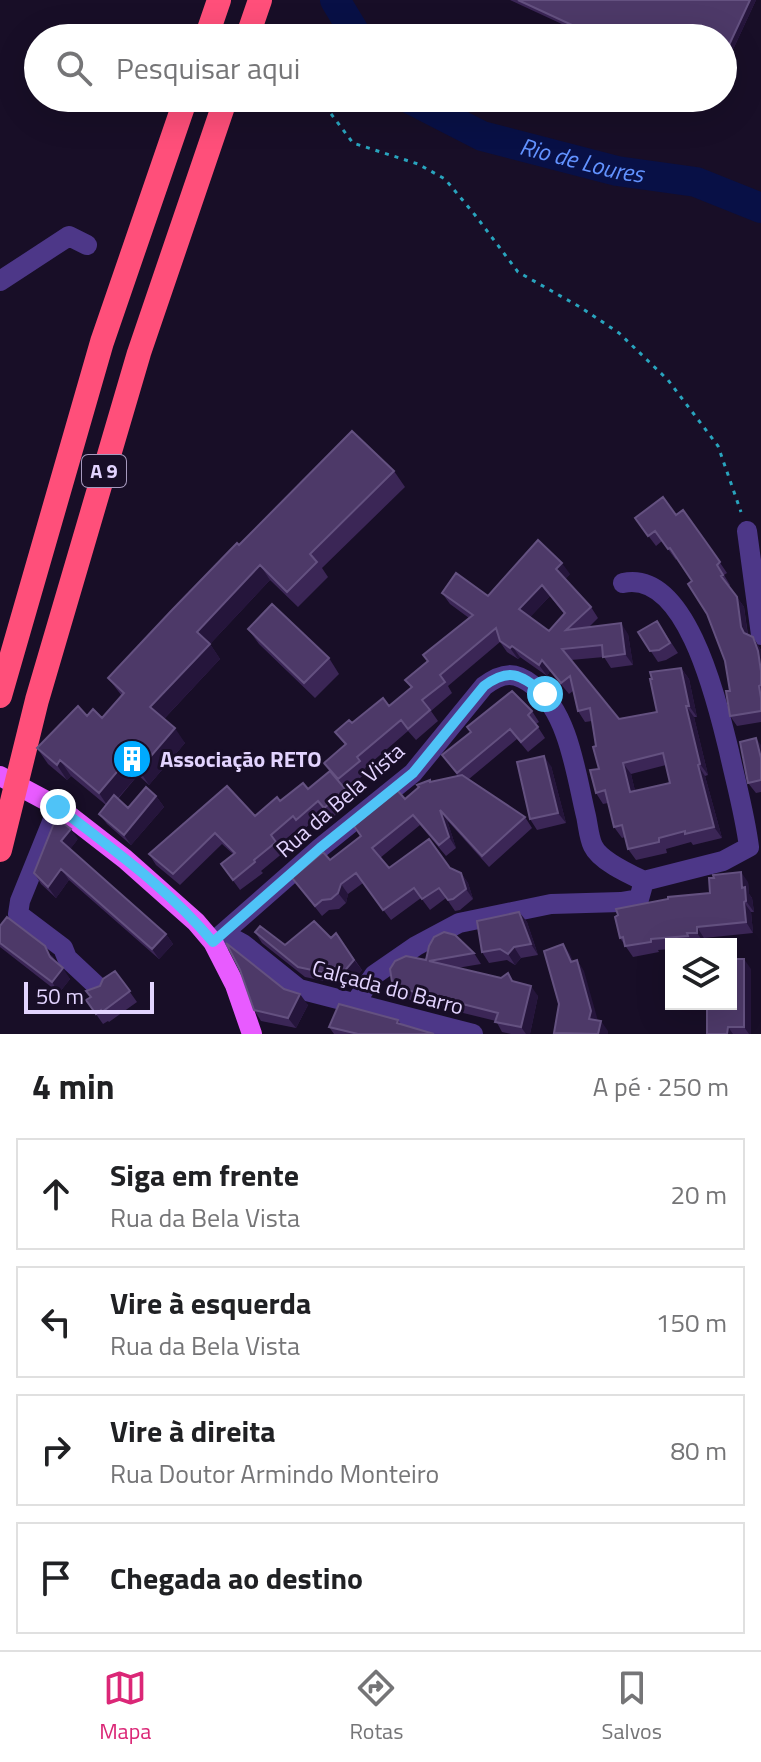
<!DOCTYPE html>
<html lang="pt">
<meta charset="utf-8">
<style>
body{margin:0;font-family:"Titillium Web",sans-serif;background:#f2f2f2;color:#202124}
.controls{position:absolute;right:24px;bottom:24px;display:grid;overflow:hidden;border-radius:0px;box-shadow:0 8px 32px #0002}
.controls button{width:72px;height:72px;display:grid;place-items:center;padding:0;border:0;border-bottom:2px solid #e0e0e0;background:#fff;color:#202124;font:40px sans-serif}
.scale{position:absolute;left:24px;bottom:20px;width:130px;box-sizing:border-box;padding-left:8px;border:4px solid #e3d4ff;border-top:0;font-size:22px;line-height:28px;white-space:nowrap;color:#e3d4ff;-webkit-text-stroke:6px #180e27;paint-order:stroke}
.stop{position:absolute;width:24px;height:24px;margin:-18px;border:6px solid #4fc3f7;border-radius:50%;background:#fff}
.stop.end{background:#4fc3f7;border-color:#fff;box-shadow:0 2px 8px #0008}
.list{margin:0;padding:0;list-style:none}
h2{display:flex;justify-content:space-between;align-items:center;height:104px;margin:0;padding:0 32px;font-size:34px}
h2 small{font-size:26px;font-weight:400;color:#757577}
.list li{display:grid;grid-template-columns:52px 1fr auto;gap:24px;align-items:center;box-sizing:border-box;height:112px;margin:0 16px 16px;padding:0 16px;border:2px solid #e0e0e0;border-radius:0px}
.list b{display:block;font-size:30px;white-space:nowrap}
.list p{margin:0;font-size:26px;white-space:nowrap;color:#757577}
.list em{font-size:26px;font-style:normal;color:#757577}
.icon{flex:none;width:44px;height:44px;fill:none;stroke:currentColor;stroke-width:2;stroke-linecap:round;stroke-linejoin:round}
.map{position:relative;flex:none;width:761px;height:1034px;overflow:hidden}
.search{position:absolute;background:#fff;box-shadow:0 8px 32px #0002;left:24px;right:24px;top:24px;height:88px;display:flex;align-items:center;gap:20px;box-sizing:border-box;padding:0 28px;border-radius:44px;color:#757577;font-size:30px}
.sheet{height:616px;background:#fff}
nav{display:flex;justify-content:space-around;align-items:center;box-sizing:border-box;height:112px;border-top:2px solid #e0e0e0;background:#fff;font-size:22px;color:#757577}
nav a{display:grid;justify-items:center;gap:4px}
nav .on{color:#db2777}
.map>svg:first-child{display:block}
</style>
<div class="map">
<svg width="761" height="1034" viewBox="0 0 761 1034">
<rect width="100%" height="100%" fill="#180e27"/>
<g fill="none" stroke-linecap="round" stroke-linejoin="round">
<g stroke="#081046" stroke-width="30">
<path d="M335 0 358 38"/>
<path id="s1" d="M408 98 482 136 617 171 696 182 761 208"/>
</g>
<path stroke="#29a4be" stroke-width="3" stroke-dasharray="4 6" stroke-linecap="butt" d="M319 98 353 143 418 164 445 179 475 215 518 272 580 307 619 333 668 380 718 446 741 512"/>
<path stroke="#4d3788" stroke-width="20" d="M0 281 69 236 87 245
M747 531 761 635
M58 807 20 901 18 914 63 948 67 958 98 987
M213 942 320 848 413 773 484 686C503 672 515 671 534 686 569 713 576 775 586 816 588 825 589 838 593 846 600 861 629 874 644 881
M213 942 232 938 243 944 299 989 473 1034
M355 1003 374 975 416 946 459 923 551 904 621 902 639 899 644 881 723 861 749 847C745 815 736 783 729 751 718 707 688 569 623 583"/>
<path stroke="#e85bff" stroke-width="20" d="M0 776 58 807 125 859 196 922 213 942 235 985 252 1034"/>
<path stroke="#ff4f7a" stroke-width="24" d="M206 38 219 0
M0 696 102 342 186 98"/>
<path stroke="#ff4f7a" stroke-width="24" d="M247 38 260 0
M0 850 37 700 139 353 226 98"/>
</g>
<path fill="#3b2656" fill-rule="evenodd" d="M510 0H756L723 71V38H592Z
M394 471 405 487 322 568 328 577 298 607 270 580 210 644 220 659 164 719 185 743 149 785 138 775 118 799 128 808 156 796 164 807 131 845 107 824 99 814 106 805 71 776 67 780 48 764 37 748 87 716 102 718 122 696 108 678 239 545Z
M676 515 706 542 727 573 724 575 730 585 729 586 744 607 748 635 753 637 761 650V722L737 726 730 716V691L725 661 707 614 692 581 677 558 676 560 662 541 656 546 635 518Z
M570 574 565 579 591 607 598 618 589 627 628 634 633 665 611 668 604 657 571 660 619 719 657 712 681 668 689 679 697 717H694L708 775 705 776 722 838 693 845 691 842 666 849 667 853 636 860 628 849 625 837 622 838 614 827 608 803 603 804 596 793 599 769 592 721 585 722 578 711 573 691 569 694 550 671 547 676 520 657 518 659 507 652 500 642 448 686 452 693 431 711 438 721 416 740 408 731 365 768 367 772 346 790 354 800 332 818 325 811 303 830 300 827 279 845 284 852 261 871 263 873 240 890 221 864 233 854 222 844 180 885 156 865 149 854 255 816 280 801 308 789 330 771 324 763 345 745 335 732 389 706 411 688 405 680 427 661 469 618 450 604 442 593 488 596ZM550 596 564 614 549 631 530 617ZM666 765 670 783 635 791 631 774Z
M657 621 678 653 666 660 658 662 638 632Z
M248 629 329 658 339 674 315 698 259 644Z
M532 711 539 722 536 724 545 738 528 752 517 739 469 779 525 817 532 828 489 867 447 820 456 848 446 856 420 825 380 858 389 868H450L461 873 468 883 473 899 460 910 455 911 446 898 430 910 421 898 391 920 363 883 348 894 346 903 339 909 329 910 322 916 292 878 330 860 360 836 354 826 405 799 431 782 458 776 442 755Z
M761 745V792L756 793 748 783Z
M551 766 566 823 537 830 530 819Z
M78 839 70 849 166 934 173 944 159 959 69 880 56 898 41 884 34 873Z
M748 882 749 894 752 898 754 912H751L753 933 704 938V943L671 944V949L658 950 659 952 633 957 620 938 710 893Z
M519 912 527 922 538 955 521 958 515 965 507 960 489 963 482 952Z
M0 926 52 956 70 979 59 993 0 947Z
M255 932 285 945 331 938 336 933 362 970 350 985 343 976 334 983 305 977 262 943Z
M474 953 481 964 457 968 501 978 508 973 514 982 538 996 530 1034H511L502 1032 496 1021 410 1000 400 992 392 982 426 960Z
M751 969V1034H707Z
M115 971 137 1002 109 1022 108 1021 103 1024 86 1000 91 997Z
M284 989 308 1005 296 1028 261 1021 254 1010Z
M398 1020 402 1025 434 1034H334L329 1027Z"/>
<path fill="#25153b" d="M750 0H756L723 71V58Z
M562 563 570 574 564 581 556 569Z
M260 565 270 580 210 644 220 659 161 722 150 707 197 632Z
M542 585 550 596 527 620 519 609Z
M737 597 744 607 748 638 744 633 741 627Z
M621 623 628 634 633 665 625 654Z
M753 637 761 650V671Z
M512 646 520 657 518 659 510 648Z
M542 660 550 671 547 676 539 665Z
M681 668 689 679 697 717 689 706Z
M686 706 694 717 708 775 700 764Z
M175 728 185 743 149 785 139 770Z
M756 738 761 745V778Z
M544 756 551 766 566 823 558 813Z
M60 760 71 776 67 780 57 765Z
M127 760 138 775 109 808 99 793Z
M623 763 631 774 638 803 630 792Z
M698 765 705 776 722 838 714 827Z
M156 796 164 807 131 845 124 835Z
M440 810 447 820 456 848 449 837Z
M71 829 78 839 68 852 61 841Z
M61 869 69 880 56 898 48 887Z
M741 872 748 882 749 894 752 898 754 912 746 901 742 888Z
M461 873 468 883 473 899 466 889Z
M341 884 348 894 346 903 338 893Z
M744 902 751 912 753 933 746 922Z
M519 912 527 922 538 955 531 944Z
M697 927 704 938V943L697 933Z
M166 934 173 944 159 959 152 949Z
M563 944 570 954 578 972 571 962Z
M514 947 521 958 515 965 508 954Z
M744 959 751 969V1034H749L744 1027Z
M354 960 362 970 350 985 342 974Z
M577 960 584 971 598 1021 589 1019Z
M63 968 70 979 59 993 52 982Z
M531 986 538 996 530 1034H526L521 1027Z
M300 994 308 1005 296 1028 288 1018Z
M601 1021 608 1031V1034H598Z
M728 1027 733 1034H727Z"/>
<path fill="#4d3968" stroke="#645180" stroke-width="2" fill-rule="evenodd" d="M518 0H750L723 58V38H600Z
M352 431 394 471 310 554 317 562 287 592 260 565 197 632 210 644 150 707 175 728 139 770 127 760 99 793 60 760 57 765 37 748 78 706 87 716 93 709 102 718 124 693 108 678 172 610 237 543 239 545Z
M663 497 676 515 683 510 706 542 720 562 717 565 723 575 721 576 737 597 741 627 744 633 753 637 758 651 761 671V685L759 686 761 698V711L730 716 726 691H730L725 661 707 614 688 584 692 581 670 548 668 549 655 531 648 536 635 518Z
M538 540 562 563 556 569 591 607 566 630 621 623 625 654 603 657 602 645 562 649 619 719 657 712 650 679H652L650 672 681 668 689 706H686L700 764 698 765 714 827 685 834V831L659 838V842L628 849 622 825 614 827 605 790 596 793 590 770 599 769 593 747 596 746 590 708 578 711 570 676 561 683 542 660 539 665 512 646 510 648 500 641 496 628 440 675 445 682 422 700 430 710 408 729 401 720 357 757 360 761 338 779 324 763 346 744 335 732 349 720 352 723 383 698 389 706 412 687 405 680 428 661 423 655 473 615 442 593 456 573 488 596ZM542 585 565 613 549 631 519 609ZM663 753 670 783 630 792 623 763Z
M272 604 329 658 304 683 248 629Z
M657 621 670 643 659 650 650 651 638 632Z
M512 691 532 711 528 715 538 727 521 742 510 729 457 773 442 755 471 732 467 727Z
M756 738 761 758V780L748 783 740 742Z
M544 756 558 813 530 819 517 762Z
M330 771 346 790 324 808 318 801 296 820 293 816 271 835 276 842 254 860 255 862 233 880 221 864 235 853 215 833 173 874 149 854 227 786 255 816 277 797 280 801 303 783 308 789Z
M462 775 525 817 482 856 440 810 449 837 439 845 413 815 372 848 389 868 429 839 450 868 461 873 466 889 453 899 448 900 439 888 422 899 414 888 383 910 356 873 341 884 338 893 331 899 322 900 315 906 292 878 323 852 330 860 361 836 354 826 397 790 405 799 419 787 417 785 430 780V782Z
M146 787 156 796 124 835 99 814 114 795 128 808Z
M56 818 71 829 61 841 166 934 152 949 61 869 48 887 34 873Z
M741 872 742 888 745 887 746 901 744 902 746 922 697 927V933H687L688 936 651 939V942L625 946 623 937 620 938 615 917 618 915 616 909 668 899V897L710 893 709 878H714L713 875Z
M519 912 531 944 514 947 508 954 500 949 482 952 477 921Z
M7 917 45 946 50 957 63 968 52 982 0 943V926Z
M314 921 331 938 336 933 354 960 342 974 336 966 326 973 298 967 255 932 260 926 285 945Z
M444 932 455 935 474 953 429 961 501 978 508 973 512 981 531 986 521 1027 495 1022 498 1013 403 989 392 982 390 969 395 961 406 956 426 960 429 946 434 937Z
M226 943 284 989 300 994 288 1018 254 1010 240 970Z
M563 944 571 962 577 960 591 1011 589 1019 601 1021 598 1034 554 1033 559 1004 544 951Z
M731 959H744V1027H728L727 1034H707V1004H731Z
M115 971 130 991 102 1012 101 1010 96 1014 86 1000 91 997 86 991 100 986 103 979Z
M339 1004 398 1020 397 1023 434 1034H358L329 1027Z"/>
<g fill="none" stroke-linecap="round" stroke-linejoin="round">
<path stroke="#4fc3f7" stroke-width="10" d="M58 807C112 849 169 889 213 942L320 848 413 773 484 686C511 666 521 676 545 694"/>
</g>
<defs>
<symbol id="building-disc" viewBox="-11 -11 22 22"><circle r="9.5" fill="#0af" stroke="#180e27"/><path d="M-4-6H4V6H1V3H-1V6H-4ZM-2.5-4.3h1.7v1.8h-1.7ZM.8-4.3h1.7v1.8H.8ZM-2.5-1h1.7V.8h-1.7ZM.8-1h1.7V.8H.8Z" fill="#fff"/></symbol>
</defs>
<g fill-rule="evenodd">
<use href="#building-disc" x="110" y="737" width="44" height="44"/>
</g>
<g text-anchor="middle" stroke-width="6" stroke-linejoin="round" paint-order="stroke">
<rect fill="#180e27" stroke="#a699be" stroke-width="2" x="82" y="455" width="44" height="32" rx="6"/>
<g font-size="20" font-weight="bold" fill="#e3d4ff">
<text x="104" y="478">A 9</text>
</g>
<g font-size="22" font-weight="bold" fill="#e3d4ff" stroke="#180e27" text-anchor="start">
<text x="160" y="767">Associação RETO</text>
</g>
<g font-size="22" fill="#e3d4ff" stroke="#180e27">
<text transform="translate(340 800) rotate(-41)" y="8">Rua da Bela Vista</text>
<text transform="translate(388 987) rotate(15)" y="8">Calçada do Barro</text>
</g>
<g font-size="24" font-style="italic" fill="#6292ff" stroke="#180e27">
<text dy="8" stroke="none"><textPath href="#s1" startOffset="186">Rio de Loures</textPath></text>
</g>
</g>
</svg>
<div class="controls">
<button><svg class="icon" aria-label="layers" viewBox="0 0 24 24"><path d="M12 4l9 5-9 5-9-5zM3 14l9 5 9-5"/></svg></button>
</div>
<div class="scale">50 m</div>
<div class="stop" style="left:545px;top:694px"></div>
<div class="stop end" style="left:58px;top:807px"></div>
<div class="search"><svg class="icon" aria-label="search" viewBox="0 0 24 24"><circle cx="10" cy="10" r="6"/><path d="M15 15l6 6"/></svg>Pesquisar aqui</div>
</div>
<section class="sheet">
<h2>4 min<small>A pé · 250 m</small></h2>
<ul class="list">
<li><svg class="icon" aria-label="ahead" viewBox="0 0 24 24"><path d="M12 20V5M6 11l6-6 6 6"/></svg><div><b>Siga em frente</b><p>Rua da Bela Vista</p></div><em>20 m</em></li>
<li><svg class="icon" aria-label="left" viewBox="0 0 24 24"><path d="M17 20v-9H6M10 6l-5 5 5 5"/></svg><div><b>Vire à esquerda</b><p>Rua da Bela Vista</p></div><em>150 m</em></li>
<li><svg class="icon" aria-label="right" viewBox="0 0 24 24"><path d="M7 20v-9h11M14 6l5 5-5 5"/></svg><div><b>Vire à direita</b><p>Rua Doutor Armindo Monteiro</p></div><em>80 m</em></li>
<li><svg class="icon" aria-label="arrive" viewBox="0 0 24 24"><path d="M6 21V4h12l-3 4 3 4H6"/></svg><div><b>Chegada ao destino</b></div></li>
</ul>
</section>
<nav>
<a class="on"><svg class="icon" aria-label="map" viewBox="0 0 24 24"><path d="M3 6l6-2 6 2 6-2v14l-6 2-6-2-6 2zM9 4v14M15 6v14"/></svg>Mapa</a>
<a><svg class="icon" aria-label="directions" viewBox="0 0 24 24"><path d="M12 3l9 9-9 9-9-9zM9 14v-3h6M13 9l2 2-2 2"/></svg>Rotas</a>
<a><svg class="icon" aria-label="saved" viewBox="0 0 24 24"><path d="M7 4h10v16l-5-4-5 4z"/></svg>Salvos</a>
</nav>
